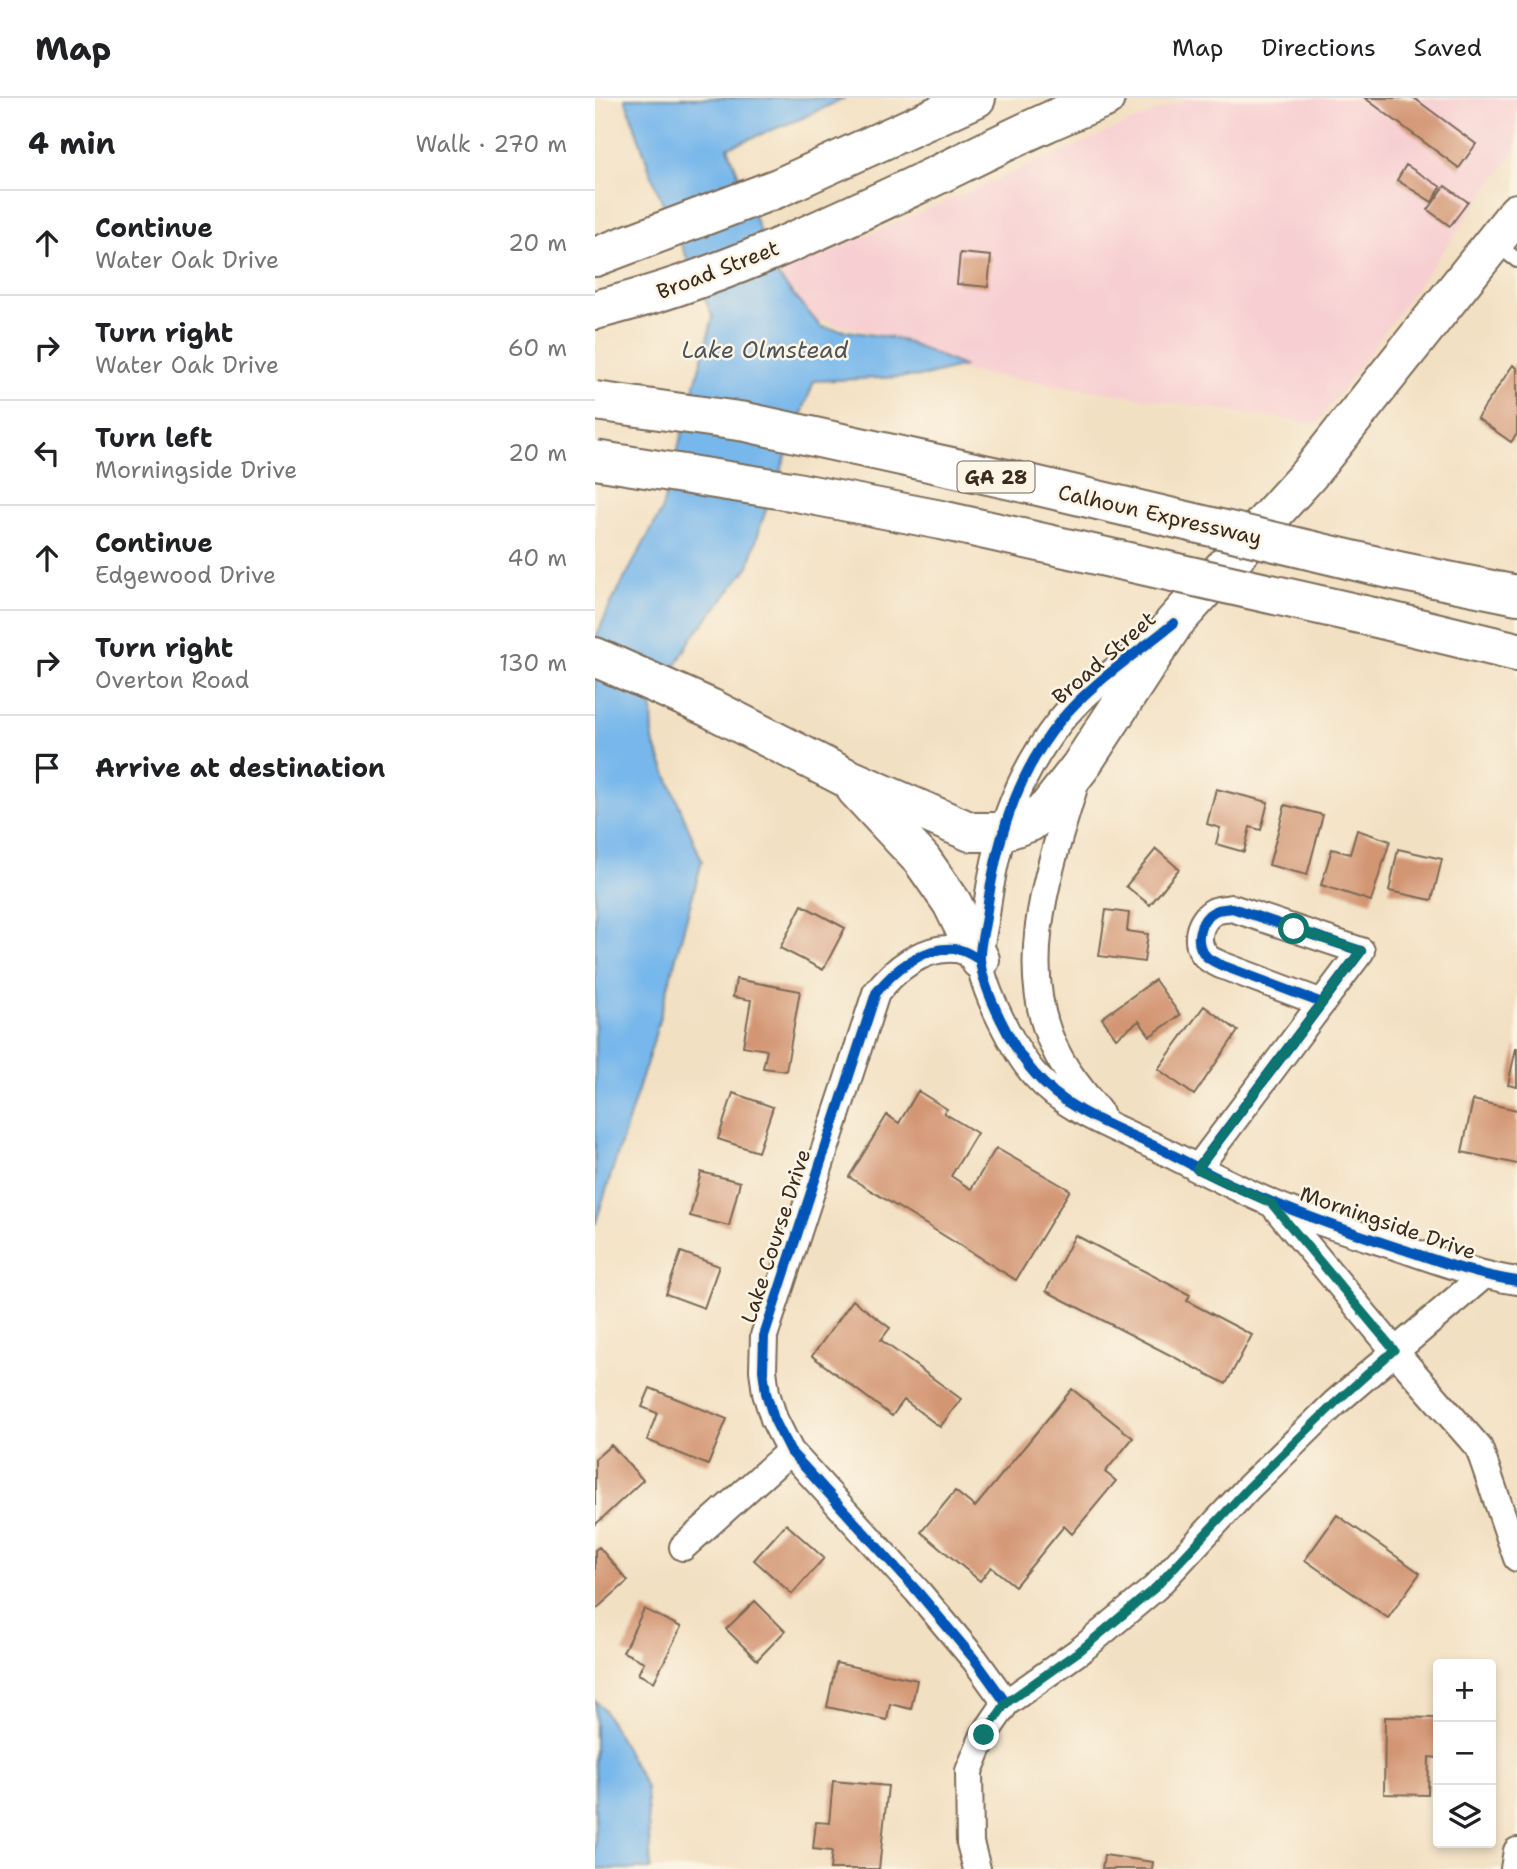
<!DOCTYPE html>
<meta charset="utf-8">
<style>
body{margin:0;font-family:"Shantell Sans",sans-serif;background:#f6f6f6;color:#202124}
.controls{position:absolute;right:21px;bottom:21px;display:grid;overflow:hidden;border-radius:7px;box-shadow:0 4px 10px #0003}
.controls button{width:63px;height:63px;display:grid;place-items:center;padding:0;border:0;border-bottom:2px solid #e0e0e0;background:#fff;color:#202124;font:35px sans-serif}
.stop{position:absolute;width:21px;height:21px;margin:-16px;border:5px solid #0f766e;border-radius:50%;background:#fff}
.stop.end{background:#0f766e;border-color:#fff;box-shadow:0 2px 7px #0008}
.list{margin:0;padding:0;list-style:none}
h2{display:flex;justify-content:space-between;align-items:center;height:91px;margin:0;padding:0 28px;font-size:30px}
h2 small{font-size:23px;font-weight:400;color:#757577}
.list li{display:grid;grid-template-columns:46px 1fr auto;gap:21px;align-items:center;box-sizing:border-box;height:105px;padding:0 28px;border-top:2px solid #e0e0e0}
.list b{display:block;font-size:26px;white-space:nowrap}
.list p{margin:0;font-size:23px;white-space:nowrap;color:#757577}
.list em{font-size:23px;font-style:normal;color:#757577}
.icon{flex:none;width:38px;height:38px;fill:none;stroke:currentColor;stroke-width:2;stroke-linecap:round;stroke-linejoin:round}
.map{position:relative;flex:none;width:922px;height:1771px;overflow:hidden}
header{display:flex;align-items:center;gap:42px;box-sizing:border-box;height:98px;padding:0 35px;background:#fff;border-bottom:2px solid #e0e0e0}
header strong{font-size:33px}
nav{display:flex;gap:38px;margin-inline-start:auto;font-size:24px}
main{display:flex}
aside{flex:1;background:#fff}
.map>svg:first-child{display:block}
</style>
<header>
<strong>Map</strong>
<nav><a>Map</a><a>Directions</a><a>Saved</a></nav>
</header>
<main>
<aside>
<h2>4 min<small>Walk · 270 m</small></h2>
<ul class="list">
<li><svg class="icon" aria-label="ahead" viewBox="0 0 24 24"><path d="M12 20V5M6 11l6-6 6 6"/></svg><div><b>Continue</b><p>Water Oak Drive</p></div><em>20 m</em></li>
<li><svg class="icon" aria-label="right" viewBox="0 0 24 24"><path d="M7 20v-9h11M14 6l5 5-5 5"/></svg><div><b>Turn right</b><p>Water Oak Drive</p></div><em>60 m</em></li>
<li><svg class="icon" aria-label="left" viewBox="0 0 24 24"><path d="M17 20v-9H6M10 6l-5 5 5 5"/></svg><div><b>Turn left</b><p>Morningside Drive</p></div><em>20 m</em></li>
<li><svg class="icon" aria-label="ahead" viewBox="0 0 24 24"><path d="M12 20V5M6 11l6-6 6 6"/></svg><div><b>Continue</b><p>Edgewood Drive</p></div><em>40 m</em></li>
<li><svg class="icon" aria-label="right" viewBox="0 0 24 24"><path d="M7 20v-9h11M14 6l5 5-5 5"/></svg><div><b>Turn right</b><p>Overton Road</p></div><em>130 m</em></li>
<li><svg class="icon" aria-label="arrive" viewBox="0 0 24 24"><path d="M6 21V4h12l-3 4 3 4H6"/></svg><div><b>Arrive at destination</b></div></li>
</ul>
</aside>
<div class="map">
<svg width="922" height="1771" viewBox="0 0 922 1771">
<rect width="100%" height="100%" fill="#fcf5e5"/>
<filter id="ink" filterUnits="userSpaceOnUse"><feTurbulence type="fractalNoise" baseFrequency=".0143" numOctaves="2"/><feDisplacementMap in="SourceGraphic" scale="14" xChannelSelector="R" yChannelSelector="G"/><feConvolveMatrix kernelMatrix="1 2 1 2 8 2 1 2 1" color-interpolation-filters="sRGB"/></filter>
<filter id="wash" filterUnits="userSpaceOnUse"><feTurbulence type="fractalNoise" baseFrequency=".00686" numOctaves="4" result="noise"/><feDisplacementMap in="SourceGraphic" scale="28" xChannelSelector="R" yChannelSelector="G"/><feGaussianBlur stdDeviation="1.57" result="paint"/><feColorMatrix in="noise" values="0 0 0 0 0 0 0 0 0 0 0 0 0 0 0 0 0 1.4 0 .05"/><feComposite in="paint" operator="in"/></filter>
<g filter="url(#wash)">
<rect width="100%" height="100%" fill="#f2e0c2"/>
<path fill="#f7cfd2" d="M593 0H922V51L722 326 355 271 304 241 219 221 181 176Z"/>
<path fill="#77b7eb" stroke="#597084" stroke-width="2" d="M30 0H250L205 21 133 49 181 176 226 229 304 241 368 268 330 278 219 283 166 426 154 468 96 541 57 610 58 643 107 763 57 948 0 1127V542L15 507 66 414 118 219 60 87Z
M0 1603 8 1610 51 1689 56 1771H0Z"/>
<g id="blocks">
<path fill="#d39673" d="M770 0H819L881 46 864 70Z
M811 67 846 89 837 104 802 82Z
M850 88 873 104 855 128 833 112Z
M365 155 396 158 393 189 362 186Z
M918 267 922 270V336L916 344 882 320Z
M621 691 673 704 666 732 655 729 649 754 621 746 625 730 612 726Z
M690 707 728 717 712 777 674 767Z
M762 732 795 743 776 803 726 787 737 751 755 756Z
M561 751 584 771 555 807 531 788Z
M803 751 847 761 837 802 794 793Z
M207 807 250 830 228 872 185 850Z
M511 812 534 815 532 833 553 836 549 864 504 858Z
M141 881 205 893 191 973 168 970 172 952 148 948 156 902 138 899Z
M560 882 585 917 555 938 544 923 521 940 507 920Z
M609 908 643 933 599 997 563 971Z
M921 950H922V989L913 987Z
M323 993 352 1011 349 1015 382 1035 356 1078 376 1091 401 1050 475 1092 421 1182 254 1079 292 1017 304 1025Z
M138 995 178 1009 163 1054 123 1041Z
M878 1002 922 1012V1066L867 1054Z
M106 1074 145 1084 134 1128 95 1118Z
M480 1137 595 1197 592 1203 657 1237 631 1286 451 1193Z
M86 1154 124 1168 109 1210 71 1196Z
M258 1202 295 1230 286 1242 366 1301 345 1329 309 1302 297 1318 217 1258Z
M55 1290 132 1321 113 1367 52 1342 62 1315 47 1309Z
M477 1291 538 1340 510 1374 521 1383 477 1436 469 1428 420 1488 396 1469 385 1483 326 1434 360 1393 380 1409Z
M16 1347 48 1382 0 1427V1361Z
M742 1417 825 1475 793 1520 710 1462Z
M191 1426 229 1460 197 1496 159 1462Z
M4 1449 33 1483 0 1512V1452Z
M160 1503 190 1533 162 1562 131 1531Z
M49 1511 86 1529 59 1584 43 1576 49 1564 28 1554Z
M241 1565 322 1582 316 1611 295 1606 292 1622 232 1609Z
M790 1619 843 1620V1660L834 1659 833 1697 789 1696Z
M238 1683 293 1688 284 1771H235L237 1753 218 1751 221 1724 234 1725Z
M509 1757 558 1764 557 1771H507Z"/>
</g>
</g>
<g filter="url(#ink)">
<use href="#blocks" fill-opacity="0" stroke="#7b6a57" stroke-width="2"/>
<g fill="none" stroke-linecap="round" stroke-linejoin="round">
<defs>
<path id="lane" d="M901 146 922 162"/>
<path id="street" d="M556 544C526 569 490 592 465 623 419 681 400 745 391 817 389 831 385 846 385 859 385 888 421 956 440 977 473 1014 524 1031 567 1052 603 1070 639 1089 676 1105 718 1123 762 1136 806 1150 844 1163 882 1177 922 1183
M480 686C455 770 419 867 460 951 471 975 490 996 506 1017
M385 862C378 858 368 851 360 851 328 848 299 872 281 895L169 1238 168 1272 171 1295 179 1321 195 1353 323 1494 380 1562 411 1605
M602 1071 766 853 637 810C632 811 625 811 620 813 604 821 598 845 611 858 614 862 622 865 626 867L727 905
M680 1109 814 1270 884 1350 922 1460
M88 1449 195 1353
M382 1771 375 1745 374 1673 389 1637 411 1605 487 1551 561 1489 653 1390 740 1305 888 1178
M919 1771 922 1753"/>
<path id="secondary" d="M0 159 183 90 381 0
M0 212C117 184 228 131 336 80 394 52 450 23 510 0
M0 559 115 610 250 679 376 734H406L435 724 453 710 485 669 579 525 714 376 922 115
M261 691 327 762 357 805 385 862"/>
<path id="highway" d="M799 472 922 497
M778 519 922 554"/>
</defs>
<use href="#lane" stroke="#7b6a57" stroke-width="18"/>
<use href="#street" stroke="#7b6a57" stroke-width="30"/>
<use href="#secondary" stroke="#7b6a57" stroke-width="42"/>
<use href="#highway" stroke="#7b6a57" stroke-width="42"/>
<use href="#lane" stroke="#fff" stroke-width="14"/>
<use href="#street" stroke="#fff" stroke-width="26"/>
<use href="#secondary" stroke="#fff" stroke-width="38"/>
<use href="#highway" stroke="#fff" stroke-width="38"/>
<defs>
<path id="highway-bridge" d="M0 303 151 324 443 388 799 472
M0 362 196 393 346 422 778 519"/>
</defs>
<use href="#highway-bridge" stroke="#7b6a57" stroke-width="42" stroke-linecap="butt"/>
<use href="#highway-bridge" stroke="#fff" stroke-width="38"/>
<defs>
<path id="cycleway" d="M579 525C541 556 496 585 465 623 419 680 400 748 391 819 389 833 384 849 385 862 388 893 419 953 440 976 472 1014 525 1031 568 1052 590 1063 612 1075 635 1086 690 1111 746 1131 804 1150 843 1163 881 1177 922 1183
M385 862C378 858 368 851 360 851 328 848 299 872 281 895L169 1238 168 1272 171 1295 179 1321 195 1353 323 1494 380 1562 411 1605
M602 1071 766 853 637 810C632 811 625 811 620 813 604 821 598 845 611 858 614 862 622 865 626 867L727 905"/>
</defs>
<use href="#cycleway" stroke="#fcf5e5" stroke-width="15"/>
<use href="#cycleway" stroke="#0057b8" stroke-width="10"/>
</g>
</g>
<g fill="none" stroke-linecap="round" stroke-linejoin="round" filter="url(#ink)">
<path stroke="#0f766e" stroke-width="9" d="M389 1637 411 1605 487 1551 561 1489 653 1390 740 1305 799 1252 676 1105 602 1071 766 853 699 831"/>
</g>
<g text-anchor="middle" stroke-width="5" stroke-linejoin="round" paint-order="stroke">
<rect fill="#fcf5e5" stroke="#75675a" stroke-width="2" x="362.5" y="363.5" width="77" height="31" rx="5"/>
<g font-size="19" font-weight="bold" fill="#3b2a1e">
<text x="401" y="386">GA 28</text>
</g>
<g font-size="21" fill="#3b2a1e" stroke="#fcf5e5">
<text transform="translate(123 172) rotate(-21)" y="7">Broad Street</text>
<text transform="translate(565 417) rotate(13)" y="7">Calhoun Expressway</text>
<text transform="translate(509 560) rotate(-41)" y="7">Broad Street</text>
<text transform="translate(793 1125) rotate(19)" y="7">Morningside Drive</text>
<text transform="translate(181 1138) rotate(-72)" y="7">Lake Course Drive</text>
</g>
<g font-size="23" font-style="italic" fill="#4d545c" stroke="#fcf5e5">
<text x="170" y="260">Lake Olmstead</text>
</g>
</g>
</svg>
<div class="controls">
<button>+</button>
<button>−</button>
<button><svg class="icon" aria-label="layers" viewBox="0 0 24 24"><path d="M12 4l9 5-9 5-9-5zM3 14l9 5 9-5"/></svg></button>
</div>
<div class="stop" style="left:699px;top:831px"></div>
<div class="stop end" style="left:389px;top:1637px"></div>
</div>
</main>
